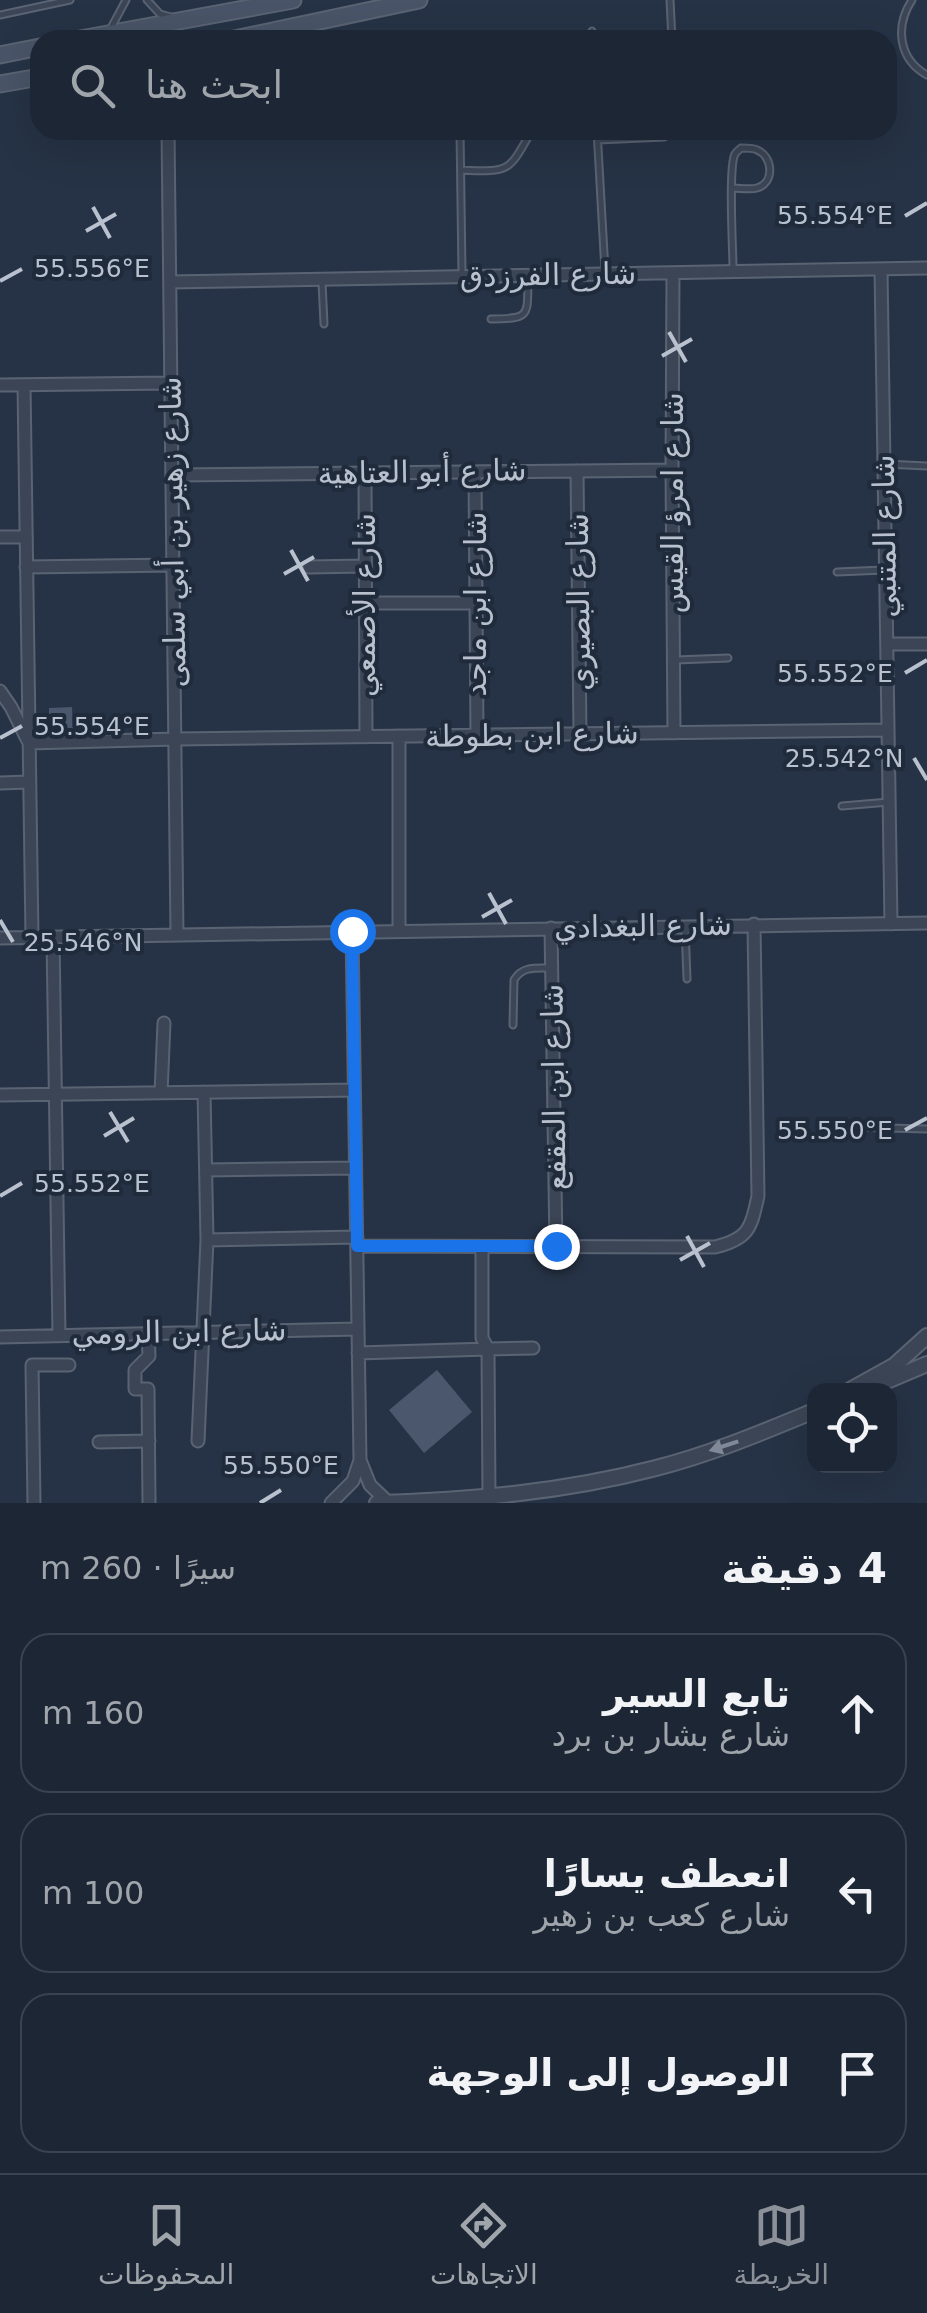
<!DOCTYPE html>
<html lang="ar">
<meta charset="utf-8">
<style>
body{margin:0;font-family:"DejaVu Sans",Cairo,sans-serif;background:#252e3c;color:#f1f3f6;direction:rtl}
.controls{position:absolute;right:30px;bottom:30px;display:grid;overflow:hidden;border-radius:20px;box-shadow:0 10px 40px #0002}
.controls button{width:90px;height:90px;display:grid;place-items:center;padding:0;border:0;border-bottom:2px solid #3a434f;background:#1c2634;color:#f1f3f6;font:50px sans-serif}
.stop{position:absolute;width:30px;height:30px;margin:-22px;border:8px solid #1a73e8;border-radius:50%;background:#fff}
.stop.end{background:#1a73e8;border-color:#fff;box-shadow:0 2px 10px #0008}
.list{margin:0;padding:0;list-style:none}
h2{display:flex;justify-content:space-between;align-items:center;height:130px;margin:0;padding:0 40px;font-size:42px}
h2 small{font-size:32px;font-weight:400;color:#a0a5ac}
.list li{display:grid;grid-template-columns:65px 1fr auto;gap:30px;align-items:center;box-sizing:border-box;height:160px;margin:0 20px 20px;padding:0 20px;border:2px solid #3a434f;border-radius:30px}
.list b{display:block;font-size:38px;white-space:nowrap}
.list p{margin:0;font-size:32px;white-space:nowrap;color:#a0a5ac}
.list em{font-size:32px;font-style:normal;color:#a0a5ac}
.icon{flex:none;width:55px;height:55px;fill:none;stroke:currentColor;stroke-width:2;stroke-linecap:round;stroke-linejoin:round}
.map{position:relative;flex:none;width:927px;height:1503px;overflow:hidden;direction:ltr}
.search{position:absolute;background:#1c2634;box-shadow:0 10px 40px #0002;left:30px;right:30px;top:30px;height:110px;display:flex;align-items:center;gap:25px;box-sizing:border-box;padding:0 35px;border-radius:30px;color:#a0a5ac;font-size:38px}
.sheet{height:670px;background:#1c2634}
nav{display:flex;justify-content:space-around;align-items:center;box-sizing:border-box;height:140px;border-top:2px solid #3a434f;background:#1c2634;font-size:28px;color:#a0a5ac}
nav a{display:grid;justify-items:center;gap:5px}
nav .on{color:#8c9099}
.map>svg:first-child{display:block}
</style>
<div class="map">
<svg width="927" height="1503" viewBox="0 0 927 1503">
<rect width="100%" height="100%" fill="#263346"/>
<path fill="#4a576c" d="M72 707 73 732 49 733V708Z
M437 1370 472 1412 424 1453 389 1410Z"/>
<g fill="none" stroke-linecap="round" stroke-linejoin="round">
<defs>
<path id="service" d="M147 0 160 14 171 17
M670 0 672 40
M912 0C895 26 898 59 927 75
M0 15 70 0
M111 28 126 0
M592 31 593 40
M637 40 672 34
M460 130 462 273
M597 130 605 271
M598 140 664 137 672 130
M461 170C510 172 508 173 532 130
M732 188C740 188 750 190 757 188 775 183 773 156 757 150 754 148 744 148 741 148 739 150 736 152 735 154 728 167 733 249 733 269
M322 282 324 324
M491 319C532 319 527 315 528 278
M885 464 927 466
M837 572 884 570
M676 660 728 658
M842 806 889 802
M685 927 687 979
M513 1025 514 980C522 966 536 968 550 968
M849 1127 927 1129"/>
<path id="minor" d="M168 130C171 398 176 666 177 935
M881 269 891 924
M673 273 672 470 674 733
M170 282 927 268
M0 385 170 383
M24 385 32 937
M577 471 580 734
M475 472 477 735
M365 473 366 737
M172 475 672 470
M0 537H26
M26 567 175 565
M309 567 364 566
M365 603H475
M887 644H927
M0 691 11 707 29 743 176 739 888 730
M399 736V931
M0 783 29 782
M551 928 556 1246
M352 931 360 1460 370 1485 389 1503
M53 937 59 1335
M0 938 927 923
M161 1093 164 1023
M0 1095 354 1090
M206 1170 355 1168
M207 1240 357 1237
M357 1246 715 1247C749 1239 751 1228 758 1196L754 924
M482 1247V1338L488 1349 533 1348
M148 1333 149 1356 135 1370V1389H148L149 1503
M0 1337 358 1329
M358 1353 488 1349 489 1498
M198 1441 207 1240 204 1092
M99 1442 149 1441
M34 1503 32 1365H69
M331 1503 353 1481 360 1460"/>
<path id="tertiary" d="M868 1389 927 1364
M850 1390 895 1365 927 1336
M377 1503C472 1500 564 1492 656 1468 711 1454 763 1432 814 1411"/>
<path id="secondary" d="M75 40 293 0
M230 40 419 0
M0 55 40 47
M0 84 40 77"/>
</defs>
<use href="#service" stroke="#5a6372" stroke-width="9"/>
<use href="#minor" stroke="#5a6372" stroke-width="15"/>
<use href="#tertiary" stroke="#5a6372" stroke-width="18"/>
<use href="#secondary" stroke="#5a6372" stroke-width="19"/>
<use href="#service" stroke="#3b4555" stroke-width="5"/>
<use href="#minor" stroke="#3b4555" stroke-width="11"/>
<use href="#tertiary" stroke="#3b4555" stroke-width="14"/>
<use href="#secondary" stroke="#495468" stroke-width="15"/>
</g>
<defs><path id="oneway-solid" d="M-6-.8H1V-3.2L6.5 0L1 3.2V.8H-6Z" transform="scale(2.5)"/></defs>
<use fill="#808998" href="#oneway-solid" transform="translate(724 1446) rotate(162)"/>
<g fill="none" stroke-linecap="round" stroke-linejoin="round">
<path stroke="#1a73e8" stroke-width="12" d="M352 931 357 1246H556"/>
</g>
<path fill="none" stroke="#b9c1ce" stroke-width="4" d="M93 207 110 238M905 216 927 203M86 231 116 214M0 281 22 269M669 332 686 362M662 356 692 339M291 550 308 581M284 574 314 557M905 673 927 660M0 738 22 726M914 758 927 780M489 893 506 924M482 917 512 900M0 920 13 942M110 1112 128 1142M905 1130 927 1118M104 1136 134 1118M0 1196 22 1183M687 1236 704 1267M680 1260 710 1243M260 1503 281 1490"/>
<g text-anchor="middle" stroke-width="8" stroke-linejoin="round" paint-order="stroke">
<g font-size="30" fill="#b9c1ce" stroke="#1f2a3b">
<text transform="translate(548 275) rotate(-1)" y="10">شارع الفرزدق</text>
<text transform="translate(422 472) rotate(-1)" y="10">شارع أبو العتاهية</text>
<text transform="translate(673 503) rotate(-90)" y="10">شارع امرؤ القيس</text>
<text transform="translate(173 532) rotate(-91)" y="10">شارع زهير بن أبي سلمى</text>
<text transform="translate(885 536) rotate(-91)" y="10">شارع المتنبي</text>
<text transform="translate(579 602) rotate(-91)" y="10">شارع البصيري</text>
<text transform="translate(476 604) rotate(-90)" y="10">شارع ابن ماجد</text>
<text transform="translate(365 605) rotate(-90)" y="10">شارع الأصمعي</text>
<text transform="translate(532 735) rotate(-1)" y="10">شارع ابن بطوطة</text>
<text transform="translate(643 926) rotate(-1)" y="10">شارع البغدادي</text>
<text transform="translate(554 1087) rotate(-91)" y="10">شارع ابن المقفع</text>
<text transform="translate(179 1332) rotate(-1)" y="10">شارع ابن الرومي</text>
</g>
</g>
<g font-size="25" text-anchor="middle" fill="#b9c1ce" stroke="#1f2a3b" stroke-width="8" stroke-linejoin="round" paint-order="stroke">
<text x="835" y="224">55.554°E</text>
<text x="92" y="277">55.556°E</text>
<text x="835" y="682">55.552°E</text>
<text x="92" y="735">55.554°E</text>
<text x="844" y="767">25.542°N</text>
<text x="83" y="951">25.546°N</text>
<text x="835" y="1139">55.550°E</text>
<text x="92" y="1192">55.552°E</text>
<text x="281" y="1474">55.550°E</text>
</g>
</svg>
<div class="controls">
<button><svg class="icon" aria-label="locate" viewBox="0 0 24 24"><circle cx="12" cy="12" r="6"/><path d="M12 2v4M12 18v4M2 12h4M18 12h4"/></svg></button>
</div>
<div class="stop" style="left:352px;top:931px"></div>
<div class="stop end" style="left:556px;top:1246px"></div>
<div class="search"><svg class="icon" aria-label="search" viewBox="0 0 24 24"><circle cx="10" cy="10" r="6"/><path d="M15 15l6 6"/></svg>ابحث هنا</div>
</div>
<section class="sheet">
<h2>4 دقيقة<small>سيرًا · 260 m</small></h2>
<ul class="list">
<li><svg class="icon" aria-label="ahead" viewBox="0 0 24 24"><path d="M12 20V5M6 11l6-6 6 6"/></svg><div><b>تابع السير</b><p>شارع بشار بن برد</p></div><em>160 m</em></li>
<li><svg class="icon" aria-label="left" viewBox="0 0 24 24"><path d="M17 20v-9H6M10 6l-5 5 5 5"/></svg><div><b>انعطف يسارًا</b><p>شارع كعب بن زهير</p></div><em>100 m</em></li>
<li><svg class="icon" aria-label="arrive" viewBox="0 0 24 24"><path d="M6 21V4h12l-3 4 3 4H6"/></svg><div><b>الوصول إلى الوجهة</b></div></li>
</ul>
</section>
<nav>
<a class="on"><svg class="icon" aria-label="map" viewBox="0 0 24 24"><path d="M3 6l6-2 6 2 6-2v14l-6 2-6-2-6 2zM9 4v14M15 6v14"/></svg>الخريطة</a>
<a><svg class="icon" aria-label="directions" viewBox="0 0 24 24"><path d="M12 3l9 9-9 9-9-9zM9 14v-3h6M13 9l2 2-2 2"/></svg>الاتجاهات</a>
<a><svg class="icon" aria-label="saved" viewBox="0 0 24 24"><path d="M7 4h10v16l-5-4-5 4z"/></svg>المحفوظات</a>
</nav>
